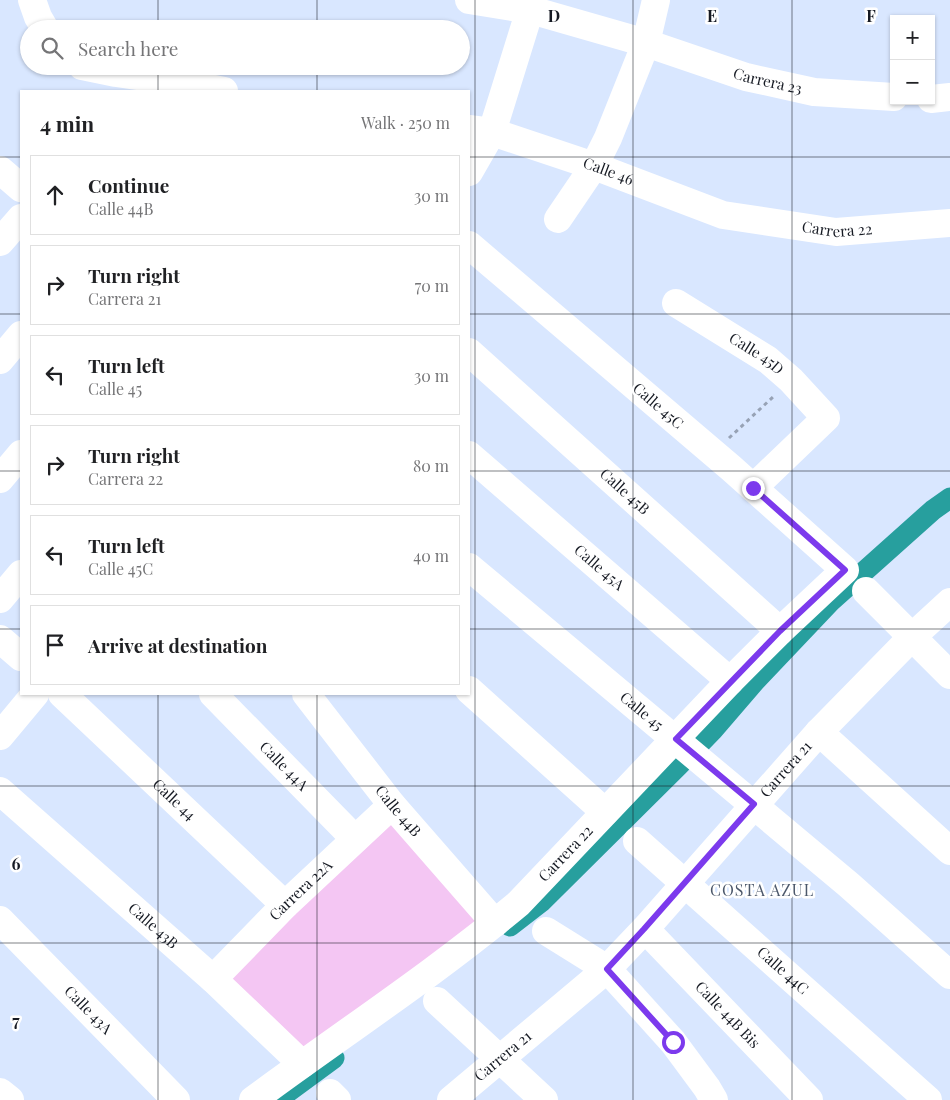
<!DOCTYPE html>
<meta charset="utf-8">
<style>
body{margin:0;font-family:"Playfair Display",serif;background:#f2f2f2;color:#202124}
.controls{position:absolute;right:15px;top:15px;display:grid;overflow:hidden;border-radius:0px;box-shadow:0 1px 4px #0004}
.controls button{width:45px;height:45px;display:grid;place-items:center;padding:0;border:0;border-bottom:1px solid #e0e0e0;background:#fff;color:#202124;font:25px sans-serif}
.stop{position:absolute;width:15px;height:15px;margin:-11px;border:4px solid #7c3aed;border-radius:50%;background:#fff}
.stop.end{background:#7c3aed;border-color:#fff;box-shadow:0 1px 5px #0008}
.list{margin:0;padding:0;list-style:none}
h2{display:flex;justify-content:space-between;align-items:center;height:65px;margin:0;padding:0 20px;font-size:21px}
h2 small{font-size:16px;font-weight:400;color:#757577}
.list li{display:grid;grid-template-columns:32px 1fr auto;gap:15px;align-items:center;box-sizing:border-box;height:80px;margin:0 10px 10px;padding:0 10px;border:1px solid #e0e0e0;border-radius:0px}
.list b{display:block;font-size:19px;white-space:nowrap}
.list p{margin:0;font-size:16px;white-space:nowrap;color:#757577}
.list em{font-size:16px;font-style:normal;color:#757577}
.icon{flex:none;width:28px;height:28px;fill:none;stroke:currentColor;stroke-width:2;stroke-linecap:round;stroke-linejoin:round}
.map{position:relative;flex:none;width:950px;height:1100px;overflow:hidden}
.search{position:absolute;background:#fff;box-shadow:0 1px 4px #0004;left:20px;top:20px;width:450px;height:55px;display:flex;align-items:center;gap:12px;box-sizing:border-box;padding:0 18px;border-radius:28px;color:#757577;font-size:19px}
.panel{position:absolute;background:#fff;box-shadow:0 1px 4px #0004;left:20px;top:90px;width:450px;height:605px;border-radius:0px}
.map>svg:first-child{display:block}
</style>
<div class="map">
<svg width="950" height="1100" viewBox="0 0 950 1100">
<rect width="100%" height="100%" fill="#d9e7ff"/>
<path fill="#f4c6f3" d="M392 805 495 923 302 1064 213 979Z"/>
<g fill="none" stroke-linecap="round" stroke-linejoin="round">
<path stroke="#279f9e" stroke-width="21" d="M510 926 541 902 678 766 713 730 756 680 830 602 933 510 950 498
M277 1100 334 1058"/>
<path stroke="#97a2b5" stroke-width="3" stroke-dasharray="4 4" stroke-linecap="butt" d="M729 438 774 396"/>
<g stroke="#fff" stroke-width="28">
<path d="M32 0 38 17 45 29"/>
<path id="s1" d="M469 0 531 10 646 43 746 77 814 92 894 97"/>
<path d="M82 66 116 73 185 83 224 91"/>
<path d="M931 99 950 97"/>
<path id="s2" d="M469 129 492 132 594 166 723 215 836 232 950 223"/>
<path d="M0 170 21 188"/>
<path d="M469 172 492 132 533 0"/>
<path d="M558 219 594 166 608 138 646 43 656 0"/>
<path d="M0 242 21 218"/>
<path id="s3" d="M676 303 768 360 791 380 826 418 753 488"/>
<path id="s4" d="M469 352 780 631"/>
<path d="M0 360 21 335"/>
<path id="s5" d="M469 455 730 681"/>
<path d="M0 479 21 454"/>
<path id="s6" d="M469 567 849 885 950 975"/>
<path d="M866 591 950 675"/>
<path d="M0 599 21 574"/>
<path d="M0 639 21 657"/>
<path d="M469 690 605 812"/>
<path id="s7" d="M62 694 285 905"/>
<path id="s8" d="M213 694 355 839"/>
<path id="s9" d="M306 694 392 805 495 923"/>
<path d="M819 732 950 851"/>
<path d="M0 736 35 694"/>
<path id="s10" d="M0 791 213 979 302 1064"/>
<path id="s11" d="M637 841 928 1100"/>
<path id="s12" d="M0 920 176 1100"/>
<path id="s13" d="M645 929 809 1100"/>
<path d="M546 931 607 969 673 1042 707 1088 714 1100"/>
<path id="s14" d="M213 979 285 905 392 805"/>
<path d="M437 1001 544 1100"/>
<path d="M0 1092 10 1100"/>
<path d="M330 1093 337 1100"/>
<path id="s15" d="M253 1100C341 1035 434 974 518 904L730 681 780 631 845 570 731 468 469 245"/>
<path id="s16" d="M451 1100 607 969 645 929 819 732 913 636 950 602"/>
</g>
</g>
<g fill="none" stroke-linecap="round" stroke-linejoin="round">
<path stroke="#7c3aed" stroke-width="6" d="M673 1042 607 969 644 929 754 804 676 739 780 631 845 570 753 488"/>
</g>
<path fill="none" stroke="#161a23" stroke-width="1" stroke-opacity="0.55" d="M158 0V29M317 0V29M475 0V1100M633 0V1100M792 0V1100M158 66V91M317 66V91M0 157H21M469 157H950M0 314H21M469 314H950M0 471H21M469 471H950M0 629H21M469 629H950M158 694V1100M317 694V1100M0 786H950M0 943H950"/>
<g text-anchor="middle" stroke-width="5" stroke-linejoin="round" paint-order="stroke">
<g font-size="15" fill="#161a23" stroke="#fff">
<text dy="5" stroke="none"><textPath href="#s1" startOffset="310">Carrera 23</textPath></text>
<text dy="5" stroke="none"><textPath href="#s2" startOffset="146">Calle 46</textPath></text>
<text dy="5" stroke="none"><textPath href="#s2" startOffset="384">Carrera 22</textPath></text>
<text dy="5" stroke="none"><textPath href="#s3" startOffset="95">Calle 45D</textPath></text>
<text transform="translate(658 406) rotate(41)" y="5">Calle 45C</text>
<text dy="5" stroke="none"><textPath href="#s4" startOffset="209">Calle 45B</textPath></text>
<text dy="5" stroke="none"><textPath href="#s5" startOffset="172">Calle 45A</textPath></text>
<text dy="5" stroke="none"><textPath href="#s6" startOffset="225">Calle 45</textPath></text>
<text dy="5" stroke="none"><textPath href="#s8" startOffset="101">Calle 44A</textPath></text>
<text dy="5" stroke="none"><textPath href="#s16" startOffset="472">Carrera 21</textPath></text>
<text dy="5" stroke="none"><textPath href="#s7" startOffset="154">Calle 44</textPath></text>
<text dy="5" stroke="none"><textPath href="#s9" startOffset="149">Calle 44B</textPath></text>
<text dy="5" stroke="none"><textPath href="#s15" startOffset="399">Carrera 22</textPath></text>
<text dy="5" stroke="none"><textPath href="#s14" startOffset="125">Carrera 22A</textPath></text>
<text dy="5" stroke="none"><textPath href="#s10" startOffset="204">Calle 43B</textPath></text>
<text dy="5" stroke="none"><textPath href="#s11" startOffset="195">Calle 44C</textPath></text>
<text dy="5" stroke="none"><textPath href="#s12" startOffset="126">Calle 43A</textPath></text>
<text dy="5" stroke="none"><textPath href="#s13" startOffset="119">Calle 44B Bis</textPath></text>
<text dy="5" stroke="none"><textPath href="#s16" startOffset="68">Carrera 21</textPath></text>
</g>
<g font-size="16" letter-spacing="1" fill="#4c586b" stroke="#fff">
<text x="762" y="896">COSTA AZUL</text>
</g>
</g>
<g font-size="16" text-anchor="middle" font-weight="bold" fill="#161a23" stroke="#fff" stroke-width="5" stroke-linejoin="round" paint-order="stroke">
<text x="554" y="22">D</text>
<text x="712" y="22">E</text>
<text x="871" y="22">F</text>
<text x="16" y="870">6</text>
<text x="16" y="1027">7</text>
</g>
</svg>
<div class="controls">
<button>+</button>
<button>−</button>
</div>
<div class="stop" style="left:673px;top:1042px"></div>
<div class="stop end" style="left:753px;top:488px"></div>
<div class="search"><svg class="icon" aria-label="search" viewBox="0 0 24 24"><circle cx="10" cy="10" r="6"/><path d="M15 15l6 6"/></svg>Search here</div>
<section class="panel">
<h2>4 min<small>Walk · 250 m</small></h2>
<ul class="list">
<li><svg class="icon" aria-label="ahead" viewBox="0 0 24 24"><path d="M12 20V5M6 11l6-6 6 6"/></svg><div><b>Continue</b><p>Calle 44B</p></div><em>30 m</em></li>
<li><svg class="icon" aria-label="right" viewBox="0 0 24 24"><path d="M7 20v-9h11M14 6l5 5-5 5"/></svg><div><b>Turn right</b><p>Carrera 21</p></div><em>70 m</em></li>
<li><svg class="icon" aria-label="left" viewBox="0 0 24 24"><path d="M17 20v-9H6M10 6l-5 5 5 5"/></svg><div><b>Turn left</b><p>Calle 45</p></div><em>30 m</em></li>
<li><svg class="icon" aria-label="right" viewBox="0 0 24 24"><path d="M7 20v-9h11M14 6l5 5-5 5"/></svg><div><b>Turn right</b><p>Carrera 22</p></div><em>80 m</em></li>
<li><svg class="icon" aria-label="left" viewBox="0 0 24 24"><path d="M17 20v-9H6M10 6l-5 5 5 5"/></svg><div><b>Turn left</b><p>Calle 45C</p></div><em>40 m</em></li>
<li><svg class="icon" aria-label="arrive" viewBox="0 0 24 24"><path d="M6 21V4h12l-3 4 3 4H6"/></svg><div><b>Arrive at destination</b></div></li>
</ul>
</section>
</div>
